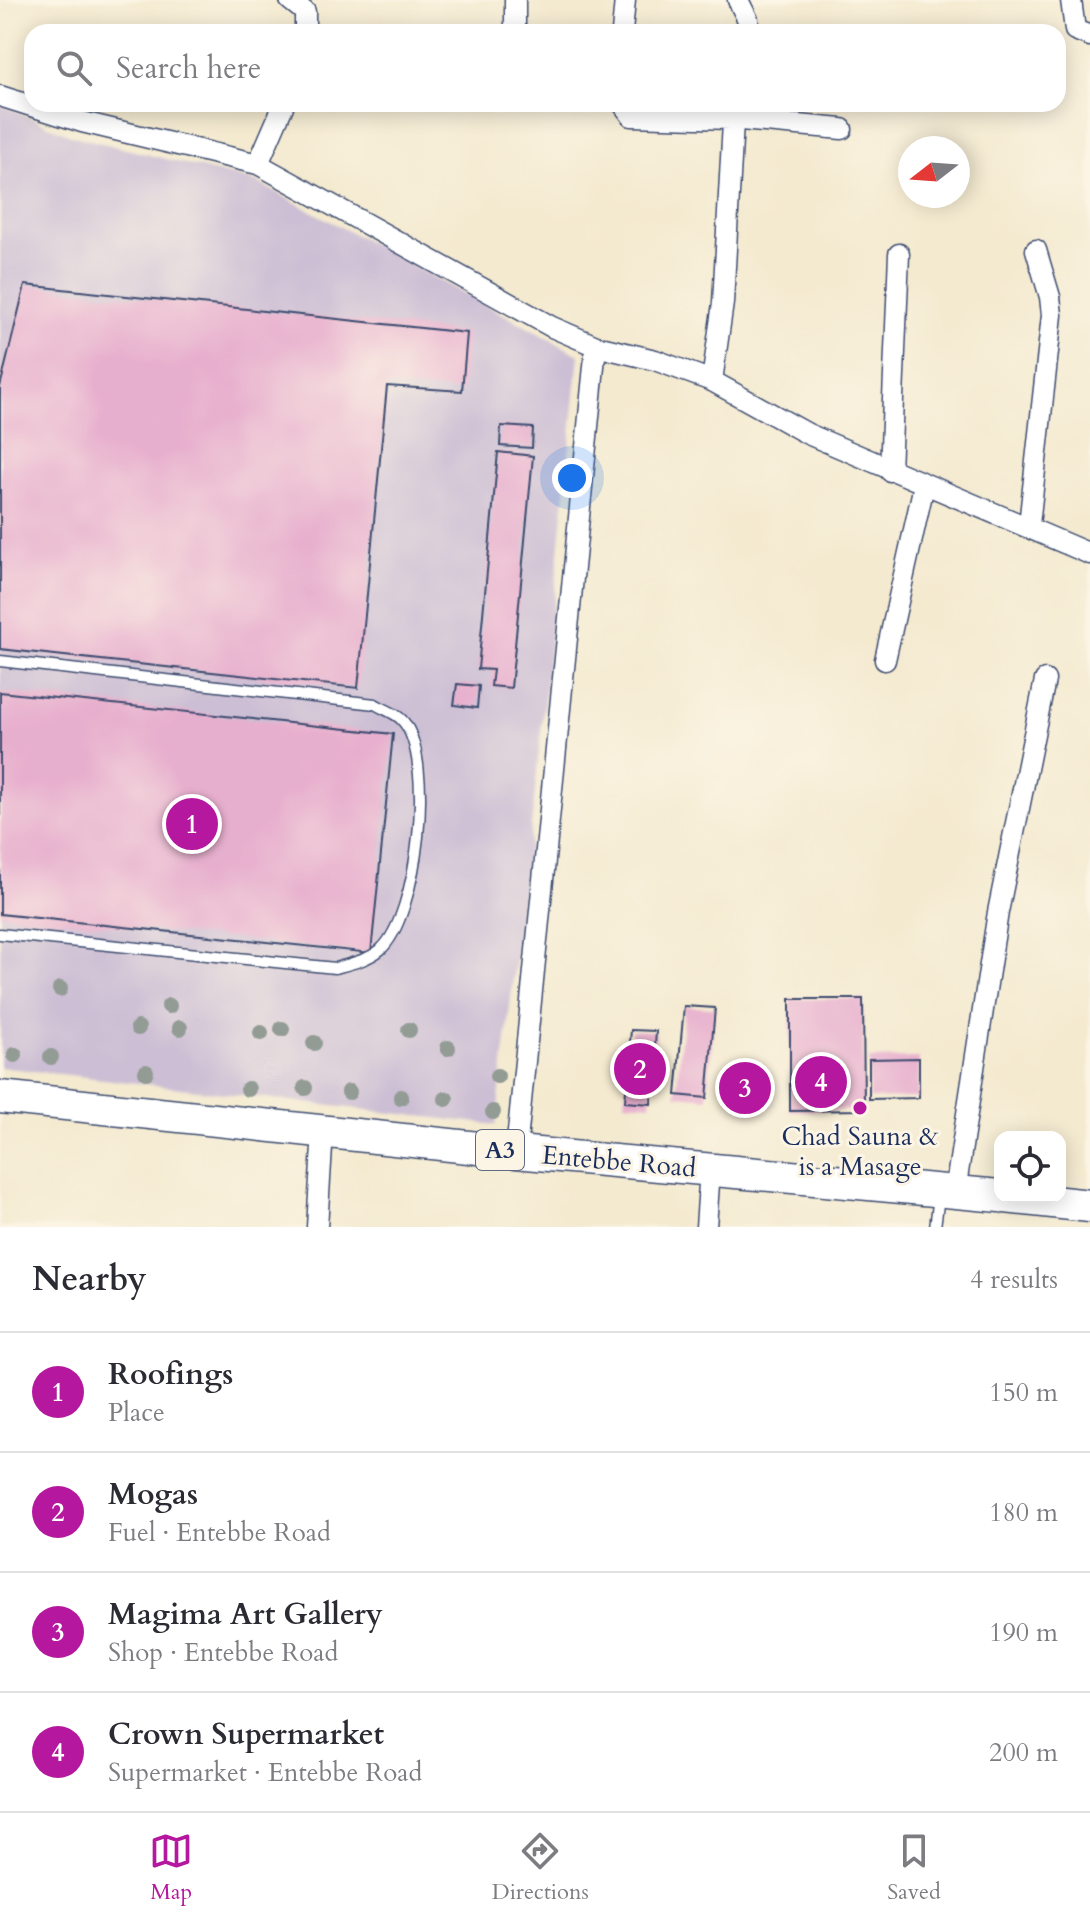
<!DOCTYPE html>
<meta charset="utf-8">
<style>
body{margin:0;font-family:Cardo,serif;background:#f2f2f3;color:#2b2b33}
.controls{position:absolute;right:24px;bottom:24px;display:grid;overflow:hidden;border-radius:16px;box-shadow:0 4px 20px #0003}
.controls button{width:72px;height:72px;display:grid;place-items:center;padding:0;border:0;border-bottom:2px solid #e1e1e2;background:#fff;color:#2b2b33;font:40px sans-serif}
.compass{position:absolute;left:898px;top:136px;width:72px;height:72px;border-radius:50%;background:#fff;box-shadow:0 4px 20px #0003;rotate:253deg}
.you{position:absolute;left:572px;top:478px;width:28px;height:28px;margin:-20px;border:6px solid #fff;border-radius:50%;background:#1a73e8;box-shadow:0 0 0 12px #1a73e833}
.badge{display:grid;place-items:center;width:52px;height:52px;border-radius:50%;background:#b5179e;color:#fff;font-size:26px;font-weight:700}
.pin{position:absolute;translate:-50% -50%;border:4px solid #fff;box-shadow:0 2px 8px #0006}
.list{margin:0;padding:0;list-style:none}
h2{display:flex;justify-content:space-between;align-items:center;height:104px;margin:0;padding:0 32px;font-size:34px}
h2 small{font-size:26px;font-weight:400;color:#7c7c81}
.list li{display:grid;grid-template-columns:52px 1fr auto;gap:24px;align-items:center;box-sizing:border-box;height:120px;padding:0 32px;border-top:2px solid #e1e1e2}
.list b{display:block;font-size:30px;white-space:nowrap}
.list p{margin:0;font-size:26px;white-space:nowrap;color:#7c7c81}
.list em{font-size:26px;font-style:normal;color:#7c7c81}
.icon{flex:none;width:44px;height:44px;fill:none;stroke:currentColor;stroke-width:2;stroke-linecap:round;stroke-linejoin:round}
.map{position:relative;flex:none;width:1090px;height:1227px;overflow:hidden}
.search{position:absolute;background:#fff;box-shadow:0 4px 20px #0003;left:24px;right:24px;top:24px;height:88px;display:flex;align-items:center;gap:20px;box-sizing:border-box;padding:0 28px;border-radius:24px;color:#7c7c81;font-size:30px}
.sheet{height:584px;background:#fff}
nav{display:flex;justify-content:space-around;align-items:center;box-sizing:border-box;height:112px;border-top:2px solid #e1e1e2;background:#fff;font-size:22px;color:#7c7c81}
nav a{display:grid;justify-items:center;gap:4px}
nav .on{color:#b5179e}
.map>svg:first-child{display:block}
</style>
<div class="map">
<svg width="1090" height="1227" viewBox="0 0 1090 1227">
<rect width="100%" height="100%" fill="#fcf5e5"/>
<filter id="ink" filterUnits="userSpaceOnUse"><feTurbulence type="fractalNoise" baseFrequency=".0125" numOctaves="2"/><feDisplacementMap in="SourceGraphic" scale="16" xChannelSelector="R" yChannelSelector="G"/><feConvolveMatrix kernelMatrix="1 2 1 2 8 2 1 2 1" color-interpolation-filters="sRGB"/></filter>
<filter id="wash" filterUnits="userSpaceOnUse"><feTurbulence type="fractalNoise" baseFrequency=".006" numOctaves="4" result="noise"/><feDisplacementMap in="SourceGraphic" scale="32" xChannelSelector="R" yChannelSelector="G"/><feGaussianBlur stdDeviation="1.8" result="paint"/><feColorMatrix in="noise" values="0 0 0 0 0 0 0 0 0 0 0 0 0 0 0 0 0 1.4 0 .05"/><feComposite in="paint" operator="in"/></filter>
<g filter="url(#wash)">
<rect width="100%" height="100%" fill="#f4ead0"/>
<path fill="#ccbed4" d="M0 104 70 135 257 182 579 355 534 801 496 1125 0 1067Z"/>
<g id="blocks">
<path fill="#e7afce" d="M25 285 467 333 462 391 387 386 358 688 0 649V387Z
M501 426 533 428 532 448 500 446Z
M498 452 533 456 511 688 491 686 493 670 478 669Z
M457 684 479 686 477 708 454 705Z
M0 692 393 734 371 953 0 914Z
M790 999H863L864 1110 790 1111Z
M684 1006 715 1008 707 1098 676 1095Z
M631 1030 656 1031 651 1104 625 1102Z
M919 1058V1098L869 1099V1059Z"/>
</g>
</g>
<g filter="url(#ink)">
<use href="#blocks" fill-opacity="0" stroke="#3c4b6f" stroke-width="2"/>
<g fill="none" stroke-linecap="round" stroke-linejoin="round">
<defs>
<path id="service" d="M0 661 375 704C383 709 396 713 402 720 436 756 418 918 380 950 368 960 350 964 335 968L0 934
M935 1227 939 1196"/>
<path id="minor" d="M290 0 305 12V32
M738 0 748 20V32
M1071 0 1075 30 1090 36
M515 32V0
M622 32 625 0
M0 96 82 122 258 164 552 327 596 346 655 360 712 381 808 434 1090 554
M623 104 632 116 730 119 842 129
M258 164 284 104
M712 381 723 303 734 104
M890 471 899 254
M1029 525 1052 315 1050 297 1036 250
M885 660 924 485
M516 1152 596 346
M955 1192 998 912 1045 680
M317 1227 323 1131
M706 1227 710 1169"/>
<path id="primary" d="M0 1097 516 1152 1000 1196
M1005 1197 1090 1206"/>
</defs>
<use href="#service" stroke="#3c4b6f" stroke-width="13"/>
<use href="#minor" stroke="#3c4b6f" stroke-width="23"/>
<use href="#primary" stroke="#3c4b6f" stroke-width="35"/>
<use href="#service" stroke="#fff" stroke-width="10"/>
<use href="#minor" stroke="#fff" stroke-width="20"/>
<use href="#primary" stroke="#fff" stroke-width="32"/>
</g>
<g fill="#929c95">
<circle cx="60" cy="989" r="8"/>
<circle cx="169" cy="1006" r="8"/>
<circle cx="138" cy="1028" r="8"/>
<circle cx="180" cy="1028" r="8"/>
<circle cx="282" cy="1029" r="8"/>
<circle cx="409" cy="1030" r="8"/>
<circle cx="261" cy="1033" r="8"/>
<circle cx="314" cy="1043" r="8"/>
<circle cx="448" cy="1048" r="8"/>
<circle cx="15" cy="1055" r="8"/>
<circle cx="51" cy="1057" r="8"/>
<circle cx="146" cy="1072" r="8"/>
<circle cx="497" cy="1076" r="8"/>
<circle cx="305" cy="1088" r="8"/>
<circle cx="248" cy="1089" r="8"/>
<circle cx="349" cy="1092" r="8"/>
<circle cx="401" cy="1097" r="8"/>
<circle cx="446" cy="1099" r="8"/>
<circle cx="493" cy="1112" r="8"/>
</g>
</g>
<circle fill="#b5179e" stroke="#fcf5e5" stroke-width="3" cx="860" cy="1108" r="8"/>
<g text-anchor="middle" stroke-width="6" stroke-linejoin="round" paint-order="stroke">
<rect fill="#fcf5e5" stroke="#5e6a86" stroke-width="2" x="476" y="1130" width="48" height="40" rx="6"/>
<g font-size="24" font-weight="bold" fill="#1b2f5e">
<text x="500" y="1158">A3</text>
</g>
<g font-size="26" fill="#1b2f5e" stroke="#fcf5e5">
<text x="860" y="1145">Chad Sauna &amp;<tspan x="860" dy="30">is a Masage</tspan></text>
</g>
<g font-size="26" fill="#1b2f5e" stroke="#fcf5e5">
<text transform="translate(619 1161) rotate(5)" y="9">Entebbe Road</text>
</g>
</g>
</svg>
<div class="controls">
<button><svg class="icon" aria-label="locate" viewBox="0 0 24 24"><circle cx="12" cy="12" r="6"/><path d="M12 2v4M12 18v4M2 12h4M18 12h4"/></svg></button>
</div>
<svg class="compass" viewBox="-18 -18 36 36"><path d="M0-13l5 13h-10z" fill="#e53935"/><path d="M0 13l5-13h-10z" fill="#7c7c81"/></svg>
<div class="you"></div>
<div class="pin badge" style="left:192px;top:824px">1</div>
<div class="pin badge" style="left:640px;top:1069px">2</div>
<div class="pin badge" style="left:745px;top:1088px">3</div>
<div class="pin badge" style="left:821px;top:1082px">4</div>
<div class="search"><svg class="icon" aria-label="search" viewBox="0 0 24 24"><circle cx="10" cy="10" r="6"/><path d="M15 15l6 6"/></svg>Search here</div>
</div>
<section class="sheet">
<h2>Nearby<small>4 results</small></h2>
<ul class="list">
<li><span class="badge">1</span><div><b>Roofings</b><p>Place</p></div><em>150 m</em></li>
<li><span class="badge">2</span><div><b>Mogas</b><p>Fuel · Entebbe Road</p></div><em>180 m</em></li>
<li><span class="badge">3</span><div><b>Magima Art Gallery</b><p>Shop · Entebbe Road</p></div><em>190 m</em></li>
<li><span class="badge">4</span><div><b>Crown Supermarket</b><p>Supermarket · Entebbe Road</p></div><em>200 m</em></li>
</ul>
</section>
<nav>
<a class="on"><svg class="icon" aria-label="map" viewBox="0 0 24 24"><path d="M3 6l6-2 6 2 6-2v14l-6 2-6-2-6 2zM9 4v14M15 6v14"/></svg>Map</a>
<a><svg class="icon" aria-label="directions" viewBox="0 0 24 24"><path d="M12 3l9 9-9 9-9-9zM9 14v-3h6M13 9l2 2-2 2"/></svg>Directions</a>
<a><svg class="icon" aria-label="saved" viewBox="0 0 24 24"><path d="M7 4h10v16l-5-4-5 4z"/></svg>Saved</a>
</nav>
